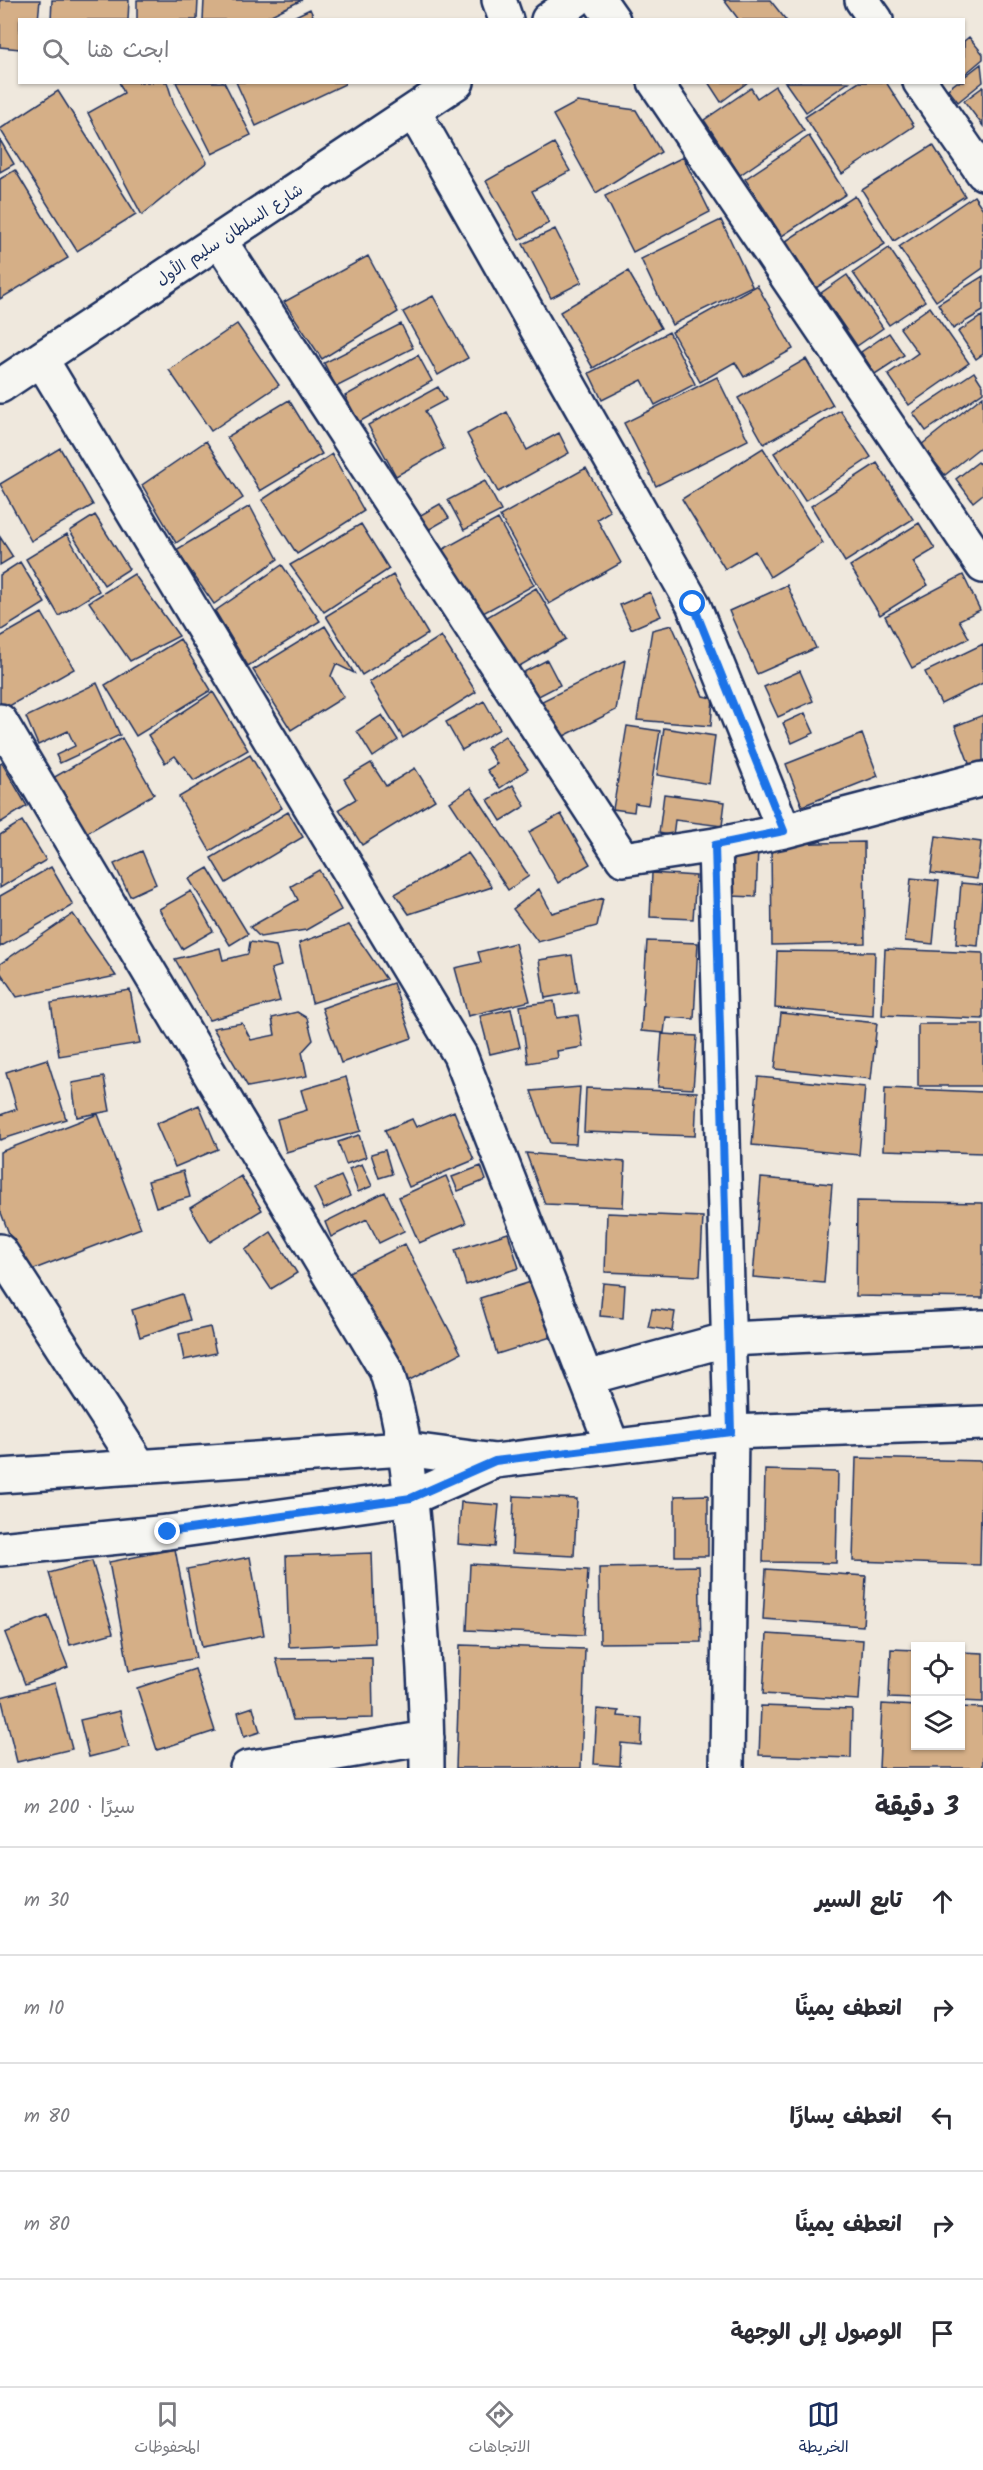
<!DOCTYPE html>
<html lang="ar">
<meta charset="utf-8">
<style>
body{margin:0;font-family:Kalam,"Playpen Sans Arabic",sans-serif;background:#f7f7f7;color:#2b2b33;direction:rtl}
.controls{position:absolute;right:18px;bottom:18px;display:grid;overflow:hidden;border-radius:0px;box-shadow:0 2px 4px #0004}
.controls button{width:54px;height:54px;display:grid;place-items:center;padding:0;border:0;border-bottom:2px solid #e1e1e2;background:#fff;color:#2b2b33;font:30px sans-serif}
.stop{position:absolute;width:18px;height:18px;margin:-14px;border:4px solid #1a73e8;border-radius:50%;background:#fff}
.stop.end{background:#1a73e8;border-color:#fff;box-shadow:0 2px 6px #0008}
.list{margin:0;padding:0;list-style:none}
h2{display:flex;justify-content:space-between;align-items:center;height:78px;margin:0;padding:0 24px;font-size:26px}
h2 small{font-size:20px;font-weight:400;color:#7c7c81}
.list li{display:grid;grid-template-columns:39px 1fr auto;gap:18px;align-items:center;box-sizing:border-box;height:108px;padding:0 24px;border-top:2px solid #e1e1e2}
.list b{display:block;font-size:22px;white-space:nowrap}
.list em{font-size:20px;font-style:normal;color:#7c7c81}
.icon{flex:none;width:33px;height:33px;fill:none;stroke:currentColor;stroke-width:2;stroke-linecap:round;stroke-linejoin:round}
.map{position:relative;flex:none;width:983px;height:1768px;overflow:hidden;direction:ltr}
.search{position:absolute;background:#fff;box-shadow:0 2px 4px #0004;left:18px;right:18px;top:18px;height:66px;display:flex;align-items:center;gap:15px;box-sizing:border-box;padding:0 21px;border-radius:0px;color:#7c7c81;font-size:22px}
.sheet{height:618px;background:#fff}
nav{display:flex;justify-content:space-around;align-items:center;box-sizing:border-box;height:84px;border-top:2px solid #e1e1e2;background:#fff;font-size:16px;color:#7c7c81}
nav a{display:grid;justify-items:center;gap:3px}
nav .on{color:#1b2f5e}
.map>svg:first-child{display:block}
</style>
<div class="map">
<svg width="983" height="1768" viewBox="0 0 983 1768">
<rect width="100%" height="100%" fill="#efe8dd"/>
<filter id="ink" filterUnits="userSpaceOnUse"><feTurbulence type="fractalNoise" baseFrequency=".0167" numOctaves="2"/><feDisplacementMap in="SourceGraphic" scale="12" xChannelSelector="R" yChannelSelector="G"/><feConvolveMatrix kernelMatrix="1 2 1 2 8 2 1 2 1" color-interpolation-filters="sRGB"/></filter>
<g filter="url(#ink)">
<path fill="#d5af87" stroke="#1b2f5e" stroke-width="1.5" d="M0 0H40L38 20H20V49L0 47Z
M52 0H129L128 20H51Z
M137 0H198L197 20H137Z
M204 0H302L261 20H203Z
M724 0H770L786 20H739Z
M310 9 315 20H287Z
M969 37 983 54V59L964 75V41Z
M981 64 983 82 958 102 948 89 957 82H964V77Z
M119 82H167L174 104 207 162 142 215 88 113 124 93Z
M176 82H224L251 135 212 154Z
M236 82H344L345 84 256 126Z
M708 82H748L721 102Z
M785 82H849L806 112Z
M859 82H886L914 126 842 174 805 117Z
M775 86 804 131 740 175 704 120 751 88 757 98Z
M983 87V126L964 101Z
M58 91 136 214 77 251 0 129Z
M577 102 636 110 661 152 596 193 553 115Z
M809 136 846 194 782 236 745 179Z
M0 140 14 164 0 172Z
M554 143 570 171 532 191 549 223 519 240 486 181Z
M933 145 965 196 894 241 862 190Z
M683 157 710 212 633 252 605 196Z
M15 170 68 258 0 299V179Z
M855 196 885 244 816 288 786 241Z
M974 196 983 209V268L936 301 899 247Z
M721 220 752 286 672 325 641 259Z
M555 229 582 282 551 298 523 244Z
M889 248 925 301 889 325 853 273Z
M368 256 398 312 322 359 284 302Z
M628 271 661 328 593 368 560 312Z
M847 275 883 328 857 346 821 293Z
M983 276V311L953 329 938 304Z
M757 285 793 349 744 377 735 362 700 382 672 332Z
M433 296 468 358 438 375 403 312Z
M930 307 969 363 909 405 888 374 918 353 900 328Z
M982 316 983 354 976 359 958 332Z
M237 324 279 385 211 431 169 370Z
M401 324 413 348 336 387 324 363Z
M669 332 695 384 655 405 642 380 602 400 589 373Z
M889 333 904 355 875 374 861 352Z
M418 355 432 381 359 422 345 396Z
M806 359 833 405 764 444 738 398Z
M974 372 983 386V392L926 431 913 413Z
M717 377 748 440 656 486 624 423Z
M438 387 446 400 425 411 444 449 396 476 368 425Z
M983 396V445L945 475 921 445Z
M289 400 322 454 260 491 227 437Z
M840 410 871 457 805 501 774 453Z
M507 412 527 450 559 433 569 453 498 492 467 434Z
M206 441 243 498 176 543 142 485Z
M60 448 93 505 31 541 0 484Z
M763 448 823 543 770 577 755 551 725 569 682 499Z
M332 454 364 511 297 554 262 500Z
M978 462 983 468V494L973 502 956 479Z
M877 463 913 519 845 562 811 506Z
M586 468 610 511 597 519 621 563 549 604 500 516Z
M485 481 501 511 464 530 448 500Z
M440 504 449 518 428 530 419 516Z
M250 506 278 559 214 604 176 550Z
M95 515 129 569 104 585 70 531Z
M498 519 534 585 474 618 438 552Z
M919 523 935 549 913 562 928 585 880 615 850 566Z
M361 524 389 569 324 612 290 565Z
M67 534 99 591 59 616 26 559Z
M0 537 13 557 0 565Z
M20 562 45 603 0 631V575Z
M282 565 320 621 248 666 215 611Z
M134 574 179 636 130 661 89 602Z
M393 575 428 634 362 675 326 616Z
M963 575 980 610 959 620 969 638 912 668 885 616Z
M787 585 816 648 757 674 729 611Z
M536 588 566 639 511 671 482 620Z
M650 592 661 616 631 629 620 605Z
M42 613 74 669 4 709 0 703V637Z
M672 625 703 696 713 698 711 726 637 720 652 630Z
M325 626 354 673 336 664 331 676 344 697 291 730 253 670Z
M441 636 476 692 403 738 369 682Z
M180 639 211 690 136 736 105 685Z
M983 644V683L941 704 925 672Z
M547 660 560 685 531 700 518 675Z
M625 660 616 710 556 740 534 705Z
M800 671 813 701 778 717 764 687Z
M97 683 120 735 60 763 56 755 75 746 68 731 38 745 26 717Z
M213 692 248 750 194 781 175 756 165 763 148 735Z
M484 701 500 729 462 750 446 722Z
M805 713 814 733 792 743 783 723Z
M382 715 398 740 373 757 357 731Z
M983 715V761L970 766 955 726Z
M627 726 660 731 648 805 635 803 634 812 613 809Z
M664 728 715 736 709 784 657 775Z
M862 734 878 776 802 806 786 764Z
M505 736 528 769 500 788 487 770 497 764 487 748Z
M122 738 154 794 78 838 46 782Z
M250 755 282 808 210 851 179 797Z
M2 763 27 806 0 823V764Z
M371 763 386 786 415 768 435 800 362 845 339 809 356 799 344 779Z
M513 785 525 806 501 821 488 800Z
M471 788 529 876 508 890 450 802Z
M664 794 725 802 722 826 675 820 673 836 659 833Z
M288 812 303 837 226 883 211 858Z
M561 814 590 864 558 883 529 832Z
M22 821 46 860 0 888V835Z
M936 836 981 842 977 879 931 873Z
M864 842 865 943 772 945 771 844Z
M733 847 758 848 756 897 731 896Z
M142 851 156 884 130 896 114 864Z
M468 853 492 887 409 914 395 894Z
M51 867 73 905 0 947V896Z
M208 868 248 934 230 945 189 879Z
M319 870 341 910 306 930 260 937 250 927 298 900 291 886Z
M652 873 696 876 693 919 650 917Z
M911 878 939 881 933 944 905 941Z
M961 883 983 885 978 946 956 944Z
M539 889 552 913 603 898 597 926 538 942 513 909Z
M191 891 213 931 182 949 159 909Z
M73 914 116 976 17 997 0 972V964Z
M349 925 386 979 312 1003 299 943Z
M647 941 698 943 694 1019 666 1017 664 1033 641 1031Z
M250 942 276 946 281 966 271 969 280 1001 209 1020 175 959 220 948 223 960 248 954Z
M515 943 530 1001 468 1016 455 968 481 962 478 952Z
M885 949 983 953V1019L882 1015Z
M777 951 875 952 873 1016 775 1008Z
M572 955 578 992 545 998 539 960Z
M393 983 412 1038 341 1063 322 1008Z
M130 990 140 1043 59 1056 51 1003Z
M554 1001 557 1018 578 1015 583 1047 557 1051 558 1058 528 1063 520 1006Z
M511 1009 520 1047 490 1054 480 1016Z
M297 1012 307 1018 313 1040 302 1052 307 1076 248 1087 213 1028 242 1023 251 1040 275 1035 272 1018Z
M781 1013 877 1023 871 1079 775 1069Z
M918 1024H983V1086H918Z
M662 1034 697 1036 693 1089 658 1087Z
M47 1059 66 1119 0 1140V1115L17 1109 6 1072Z
M104 1077 110 1111 77 1117 72 1083Z
M346 1077 361 1131 286 1152 277 1119 307 1110 301 1090Z
M758 1077 865 1087 859 1155 752 1145Z
M580 1087 576 1144 550 1143 531 1091Z
M586 1088 697 1092 695 1136 584 1132Z
M885 1088 983 1092V1153L883 1150Z
M199 1105 218 1149 175 1167 156 1124Z
M454 1111 474 1160 409 1187 385 1130 412 1119 416 1127Z
M98 1114 141 1228 24 1273 0 1210V1152Z
M359 1135 366 1157 346 1164 338 1142Z
M385 1150 392 1174 379 1178 371 1154Z
M526 1153 625 1162 623 1207 545 1204Z
M362 1164 372 1186 358 1192 349 1169Z
M481 1166 486 1180 458 1191 452 1177Z
M183 1171 190 1197 156 1207 148 1181Z
M241 1176 262 1210 210 1242 190 1208Z
M341 1176 350 1196 324 1209 314 1188Z
M446 1176 466 1223 419 1243 399 1197Z
M761 1178 832 1184 824 1283 753 1277Z
M385 1192 404 1231 379 1243 367 1219 331 1237 325 1222Z
M857 1201 983 1203V1298L856 1296Z
M607 1213 703 1217 700 1276 605 1272Z
M271 1232 297 1273 271 1289 245 1250Z
M508 1233 519 1268 466 1285 455 1250Z
M405 1244 461 1353 404 1383 347 1273Z
M534 1281 551 1337 497 1354 480 1298Z
M603 1283 625 1285 623 1318 600 1316Z
M182 1294 190 1320 140 1337 132 1310Z
M652 1309 675 1312 672 1331 648 1327Z
M210 1327 216 1353 184 1360 179 1334Z
M856 1458 982 1461 980 1565 853 1561Z
M765 1470 838 1472 836 1563 763 1562Z
M708 1495V1556H675V1496Z
M514 1496 577 1499 574 1556 512 1553Z
M461 1502 499 1505 495 1547 458 1544Z
M175 1549 196 1658 129 1671 109 1562Z
M372 1553 375 1643 289 1647 286 1556Z
M250 1557 264 1635 202 1647 187 1569Z
M92 1561 113 1633 70 1645 49 1573Z
M470 1564 588 1570 584 1635 467 1630Z
M699 1566 701 1642 600 1643 599 1568Z
M766 1569 866 1576 863 1626 763 1619Z
M48 1616 68 1667 25 1684 5 1633Z
M767 1634 863 1640 859 1700 763 1694Z
M460 1645 585 1649 581 1768H456Z
M891 1649 916 1650V1699L889 1698Z
M960 1652 983 1653V1702L960 1701Z
M372 1658 373 1718 293 1720 276 1659Z
M195 1669 215 1731 157 1750 137 1688Z
M55 1683 72 1749 17 1762 1 1697Z
M882 1704 916 1706V1746H960V1707L983 1708V1768H879Z
M761 1706 852 1709 851 1758 759 1755Z
M253 1707 260 1732 244 1737 238 1712Z
M597 1709 619 1711 618 1716 642 1718 641 1745 621 1743 620 1766 594 1764Z
M120 1711 129 1747 89 1757 80 1720Z"/>
<g fill="none" stroke-linecap="round" stroke-linejoin="round">
<defs>
<path id="minor" d="M499 0 506 20
M599 0 613 20
M862 0 876 20
M548 20 576 0
M655 82 983 566
M920 82 983 173
M414 112 693 604 784 831
M220 241 623 859 715 845 784 831 983 779
M41 359 460 1055 612 1445
M0 386 457 82
M0 721 386 1370C407 1433 411 1500 417 1567 422 1634 427 1701 427 1768
M715 845 731 1432 727 1768
M0 1251 140 1467
M586 1378 729 1339 983 1327
M0 1476 404 1449 495 1461 731 1432 983 1423
M0 1549 168 1532 411 1498 495 1461
M247 1768 427 1738"/>
</defs>
<use href="#minor" stroke="#1b2f5e" stroke-width="38"/>
<use href="#minor" stroke="#f6f6f2" stroke-width="33"/>
</g>
</g>
<g fill="none" stroke-linecap="round" stroke-linejoin="round" filter="url(#ink)">
<path stroke="#1a73e8" stroke-width="8" d="M168 1532 411 1498 495 1461 731 1432 715 845 784 831 693 604"/>
</g>
<g text-anchor="middle" stroke-width="5" stroke-linejoin="round" paint-order="stroke">
<g font-size="16" fill="#1b2f5e" stroke="#f6f6f2">
<text transform="translate(229 234) rotate(-33)" y="6">شارع السلطان سليم الأول</text>
</g>
</g>
</svg>
<div class="controls">
<button><svg class="icon" aria-label="locate" viewBox="0 0 24 24"><circle cx="12" cy="12" r="6"/><path d="M12 2v4M12 18v4M2 12h4M18 12h4"/></svg></button>
<button><svg class="icon" aria-label="layers" viewBox="0 0 24 24"><path d="M12 4l9 5-9 5-9-5zM3 14l9 5 9-5"/></svg></button>
</div>
<div class="stop" style="left:693px;top:604px"></div>
<div class="stop end" style="left:168px;top:1532px"></div>
<div class="search"><svg class="icon" aria-label="search" viewBox="0 0 24 24"><circle cx="10" cy="10" r="6"/><path d="M15 15l6 6"/></svg>ابحث هنا</div>
</div>
<section class="sheet">
<h2>3 دقيقة<small>سيرًا · 200 m</small></h2>
<ul class="list">
<li><svg class="icon" aria-label="ahead" viewBox="0 0 24 24"><path d="M12 20V5M6 11l6-6 6 6"/></svg><div><b>تابع السير</b></div><em>30 m</em></li>
<li><svg class="icon" aria-label="right" viewBox="0 0 24 24"><path d="M7 20v-9h11M14 6l5 5-5 5"/></svg><div><b>انعطف يمينًا</b></div><em>10 m</em></li>
<li><svg class="icon" aria-label="left" viewBox="0 0 24 24"><path d="M17 20v-9H6M10 6l-5 5 5 5"/></svg><div><b>انعطف يسارًا</b></div><em>80 m</em></li>
<li><svg class="icon" aria-label="right" viewBox="0 0 24 24"><path d="M7 20v-9h11M14 6l5 5-5 5"/></svg><div><b>انعطف يمينًا</b></div><em>80 m</em></li>
<li><svg class="icon" aria-label="arrive" viewBox="0 0 24 24"><path d="M6 21V4h12l-3 4 3 4H6"/></svg><div><b>الوصول إلى الوجهة</b></div></li>
</ul>
</section>
<nav>
<a class="on"><svg class="icon" aria-label="map" viewBox="0 0 24 24"><path d="M3 6l6-2 6 2 6-2v14l-6 2-6-2-6 2zM9 4v14M15 6v14"/></svg>الخريطة</a>
<a><svg class="icon" aria-label="directions" viewBox="0 0 24 24"><path d="M12 3l9 9-9 9-9-9zM9 14v-3h6M13 9l2 2-2 2"/></svg>الاتجاهات</a>
<a><svg class="icon" aria-label="saved" viewBox="0 0 24 24"><path d="M7 4h10v16l-5-4-5 4z"/></svg>المحفوظات</a>
</nav>
